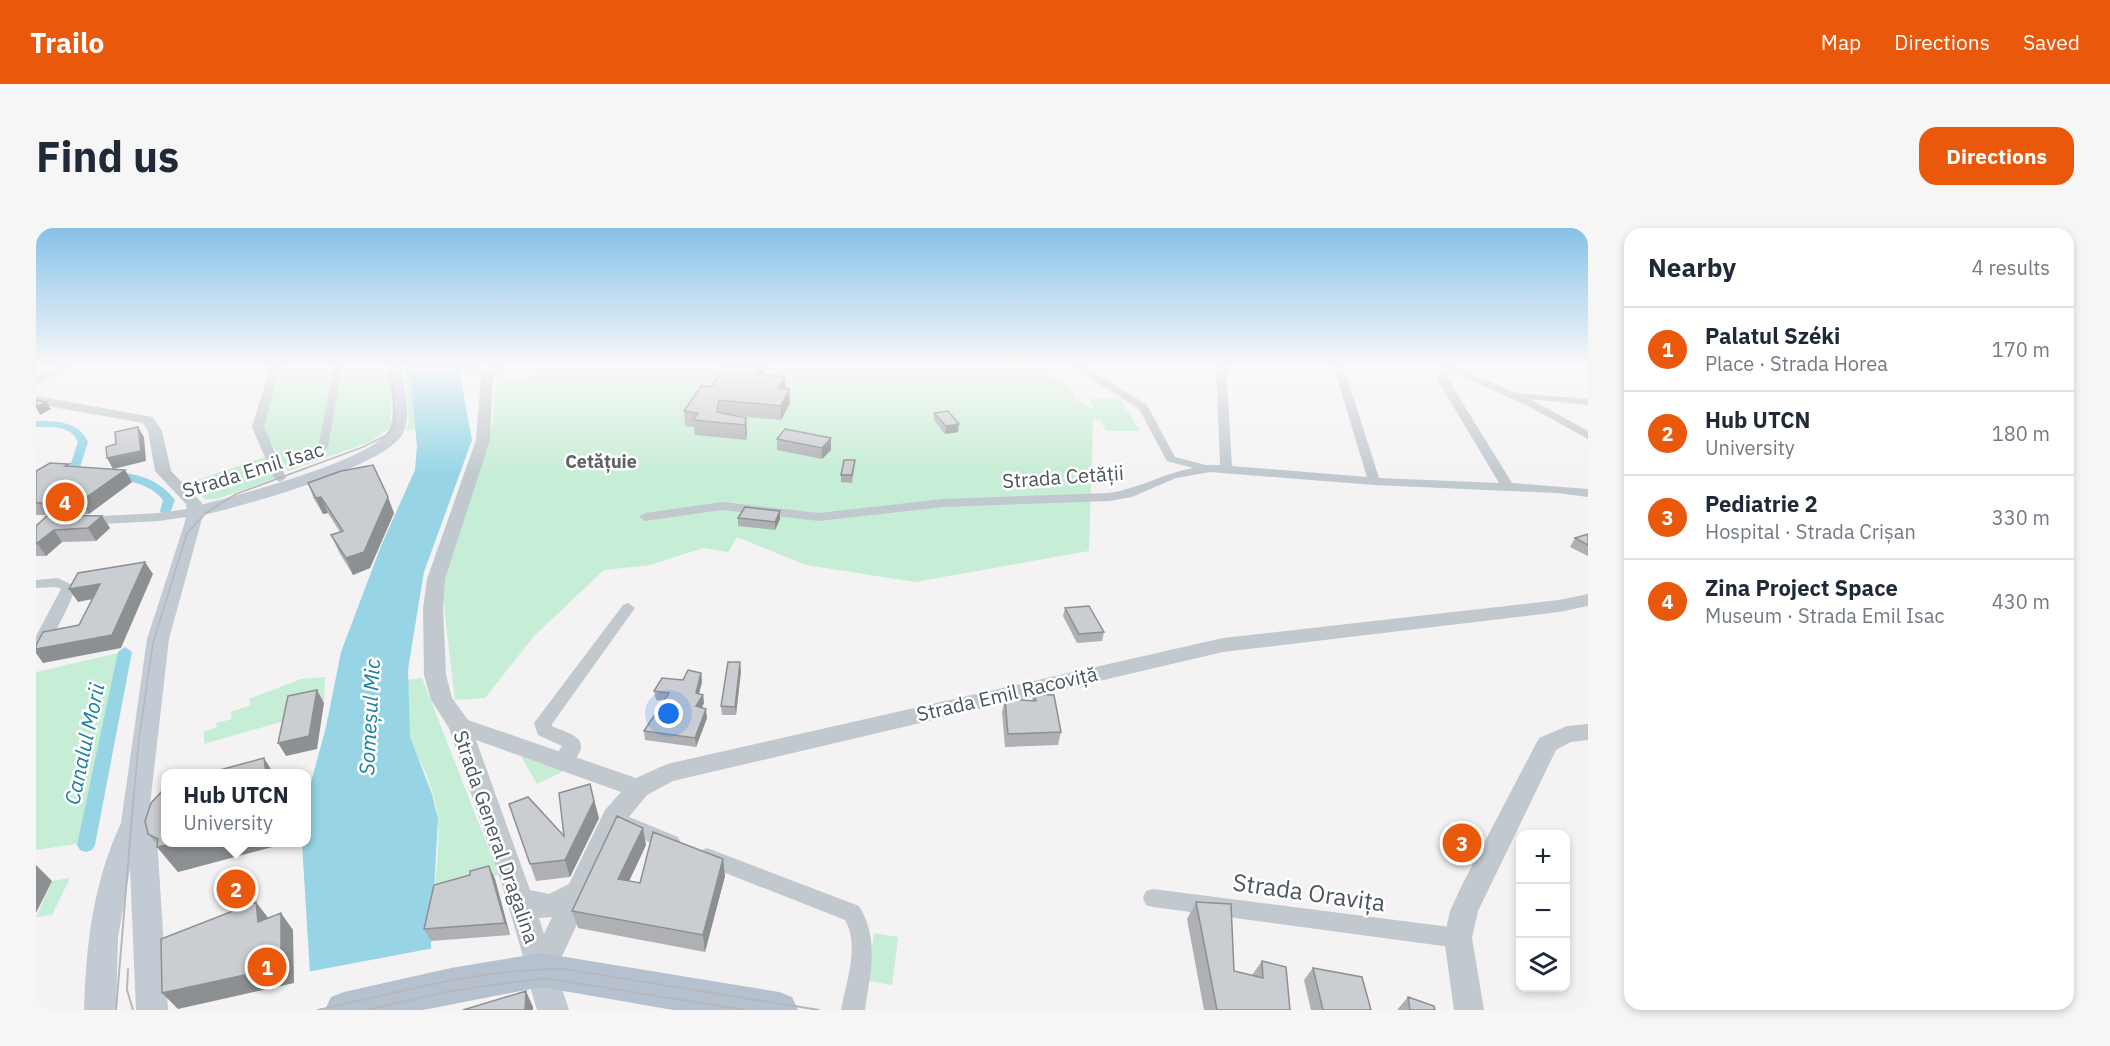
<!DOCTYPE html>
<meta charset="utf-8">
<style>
body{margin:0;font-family:"IBM Plex Sans",sans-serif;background:#f6f6f7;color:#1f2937}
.controls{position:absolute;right:18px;bottom:18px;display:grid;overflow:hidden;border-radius:12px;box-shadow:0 3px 9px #0003}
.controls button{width:54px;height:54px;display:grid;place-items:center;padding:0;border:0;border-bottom:2px solid #e0e1e3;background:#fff;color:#1f2937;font:30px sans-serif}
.you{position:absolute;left:633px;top:486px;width:21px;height:21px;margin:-15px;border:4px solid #fff;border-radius:50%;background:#1a73e8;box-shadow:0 0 0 9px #1a73e833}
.badge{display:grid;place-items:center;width:39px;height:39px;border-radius:50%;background:#ea580c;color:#fff;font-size:20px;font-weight:700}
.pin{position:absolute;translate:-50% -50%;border:3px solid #fff;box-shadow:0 2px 6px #0006}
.popup{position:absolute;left:125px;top:541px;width:150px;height:78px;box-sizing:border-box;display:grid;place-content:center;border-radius:12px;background:#fff;filter:drop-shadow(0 2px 4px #0005);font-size:20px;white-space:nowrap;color:#747a83}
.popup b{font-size:22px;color:#1f2937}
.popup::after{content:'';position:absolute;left:50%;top:100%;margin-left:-12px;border:12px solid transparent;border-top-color:#fff}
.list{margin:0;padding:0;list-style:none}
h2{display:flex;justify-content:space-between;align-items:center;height:78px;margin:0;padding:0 24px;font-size:26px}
h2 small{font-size:20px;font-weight:400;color:#747a83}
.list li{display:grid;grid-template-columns:39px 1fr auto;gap:18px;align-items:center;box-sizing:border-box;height:84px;padding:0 24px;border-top:2px solid #e0e1e3}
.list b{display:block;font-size:22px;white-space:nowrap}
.list p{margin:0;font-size:20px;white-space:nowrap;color:#747a83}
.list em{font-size:20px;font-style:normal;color:#747a83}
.icon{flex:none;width:33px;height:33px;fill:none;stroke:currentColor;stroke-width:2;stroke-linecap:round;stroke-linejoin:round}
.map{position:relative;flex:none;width:1552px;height:782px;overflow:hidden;border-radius:18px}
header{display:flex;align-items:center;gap:36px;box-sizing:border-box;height:84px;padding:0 30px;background:#ea580c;color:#fff}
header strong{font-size:28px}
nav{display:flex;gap:33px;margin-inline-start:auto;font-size:21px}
.intro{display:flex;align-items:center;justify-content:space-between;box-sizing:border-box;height:144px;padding:0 36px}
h1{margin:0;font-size:42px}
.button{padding:15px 27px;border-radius:18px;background:#ea580c;color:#fff;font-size:21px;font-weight:700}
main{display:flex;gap:36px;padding:0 36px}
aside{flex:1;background:#fff;border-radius:18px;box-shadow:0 3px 9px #0003}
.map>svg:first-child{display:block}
</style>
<header>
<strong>Trailo</strong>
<nav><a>Map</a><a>Directions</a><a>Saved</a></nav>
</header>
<div class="intro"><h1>Find us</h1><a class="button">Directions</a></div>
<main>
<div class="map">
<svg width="1552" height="782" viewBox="0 0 1552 782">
<rect width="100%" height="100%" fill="#f4f2f2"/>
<path fill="#c6edd5" d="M246 137H354L355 199 334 214 252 243 225 198Z
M369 137H376L374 147 379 201 369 203 373 196Z
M509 137H998L1028 156 1038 166V170L1055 180 1057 179 1053 171H1084L1104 203H1070L1064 192H1057L1053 323 879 354 770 337 701 309 692 324 667 320 614 337 568 342 498 408 449 470 419 472 407 370 408 346 450 221 457 193 460 156 484 152Z
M233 228 242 249 181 271H169L152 255Z
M382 376 371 452 386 450 463 647 398 667C400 642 404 617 402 593 399 549 369 503 344 469Z
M91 423 47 615 0 622V444Z
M289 449 288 473 256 479 248 493 168 516V504L181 499 180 495 196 491 195 484 215 477 213 471 265 451Z
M481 521 534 540 501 556Z
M34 650 16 687 0 689 16 653Z
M838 705 862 709 856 757 832 753Z"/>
<path fill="#97d5e6" d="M376 137H422L436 212 388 344 372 440 374 509 396 566 402 591 395 715 398 782 274 746 266 615 270 614 271 569 290 499 305 424 345 318 379 242 381 218 374 147Z"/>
<path fill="#f4f2f2" d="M398 720 401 782H275L271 744Z"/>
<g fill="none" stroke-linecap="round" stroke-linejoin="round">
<path fill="#97d5e6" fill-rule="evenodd" d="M0 137H11L0 143Z
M0 193C20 193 43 193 52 214L44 239 57 244V248H49L33 241 42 214C35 197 16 199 0 199Z
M76 244C101 245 123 251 139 272L134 285H126L124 283 127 272C112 254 94 254 72 249L71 247Z
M89 419 96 424 59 617 56 622 50 624 44 622 41 617 82 424Z"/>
<path fill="#c1c9cf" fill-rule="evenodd" d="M298 137H306L292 220 287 223 282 220Z"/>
<path fill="#c1c9cf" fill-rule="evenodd" d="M235 137H245L228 199 250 250 244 254 238 250 216 199Z
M421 137C427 137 456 141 460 143 448 151 431 147 421 137Z
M1034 137H1046L1111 177 1139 229 1170 237H1184L1180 137H1190L1196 238 1331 249 1297 137H1307L1343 250 1463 255 1404 156 1400 148 1406 140 1402 137H1415L1480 165 1552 171V177L1494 171 1552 203V211L1492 178 1414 143 1410 148 1476 255 1552 261V269L1521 265 1338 257 1174 244 1140 250 1096 269 1073 273 907 279 783 293 686 282 609 293 603 289 609 285 686 274 783 285 907 271 1073 265C1102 261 1128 245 1157 240L1131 233 1103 181Z
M158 280 163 281V287L123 293 48 297 42 293 48 289 123 285Z
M22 350 40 359C35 373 13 423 0 426V408L25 361 20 359 0 360V352Z
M592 375 599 380 516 496V498C523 502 537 505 542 511 553 524 531 541 520 537L517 532 526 518 502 507 498 495 587 377Z
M591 588 642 609 645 615 642 621 635 623 584 602 581 596 584 590Z
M671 620 823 678C844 712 834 745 829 782H805C810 754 824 718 809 692L664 635 661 629 664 623Z
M1117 661 1422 700 1430 703 1433 710 1430 717 1422 720 1117 679 1110 677 1107 670 1110 663Z"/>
<path fill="#c1c9cf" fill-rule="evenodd" d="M22 137H37L0 157V148Z
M458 137H472L457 149 454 212 409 351 407 380 410 447 416 470 432 492 600 550 631 536 1187 410 1523 372 1552 366V378L1523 384 1187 424 637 553 611 567 588 595 515 752 505 756 495 752 491 742 467 660 413 500 395 472 388 447 387 380 391 351 440 212 445 148ZM440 512 585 564 569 582 533 656 513 666 494 662ZM516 689 508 706 503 690Z
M0 168 117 189 126 203 135 243 166 275 164 288H152L150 276 119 243 112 203 107 195 0 176Z
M1552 496V512L1535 514 1520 522 1442 683 1436 710 1448 782H1418L1408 710 1414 683 1425 659 1503 510 1531 498Z"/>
<path fill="#c2cad4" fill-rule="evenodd" d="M352 137H366C366 158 377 185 367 205 352 238 204 279 167 287L133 411 112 594 121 610 132 782H100L94 640 82 710 80 782H48C50 716 57 655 85 595L111 411 148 297 152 280C190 271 330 234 351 205 363 188 352 156 352 137Z
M505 727 516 731 533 782H501L489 742 494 731Z"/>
<path fill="#b5c1ce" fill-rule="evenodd" d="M505 725 743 764 756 769 762 782H637L505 759 387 782H289L295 769 308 764 415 740Z"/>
<path stroke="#b5b7bc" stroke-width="1.5" d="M98 566 103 511 117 415 151 305 170 285 200 266 327 219 351 207 359 197 356 137"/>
<path stroke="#b5b7bc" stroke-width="2" d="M92 741 91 762 97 782
M80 782 98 564
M282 782C363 764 444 741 528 741L783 782
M330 782 415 763 508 750 709 782"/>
</g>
<path fill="#aeb0b4" d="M729 137V147L750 161 754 175 745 192 702 188 710 190 711 205 710 212 659 207 658 199 649 198 648 183 675 159Z
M898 185 922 204 909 206 898 192Z
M741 211 795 222 786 231 741 222Z
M819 232 816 255 805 254V247Z
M34 239 89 242 96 254 53 286 13 287 66 288 74 300 60 313 26 314 10 328H0V298L11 287H0V243Z
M272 255 358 285 334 340 317 347 303 324 295 307 304 304 292 285 287 286 278 271Z
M702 290 744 291 739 302 702 298Z
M1552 306V328L1534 319 1539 310Z
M1029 380 1068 404 1066 413 1041 415 1027 388Z
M705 443 700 487H686L685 478Z
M665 445 666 454 663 465 667 467 668 475 666 480 671 490 660 519 609 512 608 503 628 473 620 472 618 463Z
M998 466 1025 504 1022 517 969 519 966 484 969 471 996 472Z
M473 576 528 608 563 590 534 649 500 653Z
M112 606 129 615H247V616L142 644 121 619V616Z
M610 617 593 653 604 655 687 631 689 648 669 724 542 700 536 683Z
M453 638 459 651 474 707 395 713 388 701 434 647Z
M1160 674 1198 743 1216 747 1226 733 1254 782H1168L1151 691Z
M1277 740 1335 782H1275L1268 752Z
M1372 769 1399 782H1361Z"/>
<path fill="#8d9092" d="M727 137H729V149L722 146Z
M749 149 750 163 743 160Z
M753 161 754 175 745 192V178Z
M10 174 15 181 4 187 0 179Z
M710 190 711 205 710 212 709 197Z
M923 196 922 204 909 206 910 198Z
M102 199 108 209 110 233 77 241 71 230Z
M795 210V222L786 231V220Z
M89 242 96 254 53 286 45 273Z
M285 269 292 285 287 286 280 270Z
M352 269 358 285 334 340 317 347 310 330Z
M744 283V291L739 302V294Z
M66 288 74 300 60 313 52 300Z
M18 302 26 314 10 328 1 315Z
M109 334 117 346 85 420 7 435 0 425V421L76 407Z
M64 356 72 368 42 374 33 361Z
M704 434 705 443 700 487 699 479Z
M665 445 666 454 661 473 660 465Z
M281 462 288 475 281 521 250 528 242 515Z
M667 467 668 475 661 487 660 478Z
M670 481 671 490 660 519 659 510Z
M228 530 238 546H230Z
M554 556 563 590 534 649 529 632Z
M607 600 610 617 586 668 582 651Z
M139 615H247V616L142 644 121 619Z
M687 631 689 648 669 724 667 707Z
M0 637 16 653 0 685Z
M453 638 459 651 474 707 469 695Z
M220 674 233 691 222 694Z
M245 685 257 702 258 755 142 781 126 765Z
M490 763 497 779V782H489Z"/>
<path fill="#cacdd1" stroke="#8d9092" stroke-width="1.5" d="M690 137H727L722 146 749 149 743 160 753 161 745 178 683 172 681 184 710 190 709 197 657 192 662 185 648 183 665 158 675 159Z
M0 172 10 174 0 179Z
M912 183 923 196 910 198 898 185Z
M102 199 105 223 71 230 70 219 80 216 79 204Z
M749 201 795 210 786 220 741 211Z
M808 232H819L816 247H805Z
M14 235 33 236 29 238 89 242 45 273 0 275V243Z
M337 237 352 269 328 324 310 330 295 307 307 303 285 269 280 270 272 255 305 243Z
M709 279 744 283 739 294 702 290Z
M12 287 66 288 52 300 18 302 0 316V298Z
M1552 306V317L1539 310Z
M109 334 76 407 0 421V417L7 404 43 397 64 356 33 361 42 345Z
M1053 378 1068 404 1043 406 1029 380Z
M692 434H704L699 479 685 478Z
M652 442 665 445 660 465 667 467 660 478 670 481 659 510 608 503 633 465 618 463 626 450 647 452Z
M281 462 273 508 242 515 252 468Z
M998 466 1018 467 1025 504 972 506 969 471 1000 473Z
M228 530 230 546H169Z
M554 556 558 573 529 632 494 636 473 576 492 569 528 608 523 565Z
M129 560V615H139L121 619 122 611 112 606 109 593 115 575Z
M581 588 607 600 582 651 604 655 617 604 687 631 667 707 536 683Z
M453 638 469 695 388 701 398 657 434 647V643Z
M220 674 222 694 245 685V739L126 765 125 711Z
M1160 674 1195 676 1198 743 1227 750 1226 733 1250 739 1254 782H1181Z
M1277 740 1326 749 1335 782H1287Z
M490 763 489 782H427Z
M1372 769 1398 778 1399 782H1374Z"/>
<linearGradient id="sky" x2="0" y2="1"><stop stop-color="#87c1e7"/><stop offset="0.56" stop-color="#faf9f9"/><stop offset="1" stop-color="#faf9f9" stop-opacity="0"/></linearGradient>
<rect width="1552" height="246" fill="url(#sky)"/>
<g text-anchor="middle" stroke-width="5" stroke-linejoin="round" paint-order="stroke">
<g font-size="18" font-weight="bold" fill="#5f6267" stroke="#fff">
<text x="565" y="240">Cetățuie</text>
</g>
<g font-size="20" fill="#4b555e" stroke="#fff">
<text transform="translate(217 242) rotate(-17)" y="7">Strada Emil Isac</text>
<text transform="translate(1027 249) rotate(-4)" y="7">Strada Cetății</text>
<text transform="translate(971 466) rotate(-13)" y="7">Strada Emil Racoviță</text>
<text transform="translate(460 609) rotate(71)" y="7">Strada General Dragalina</text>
</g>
<g font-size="21" font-style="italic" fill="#19809d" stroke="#fff">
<text transform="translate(334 489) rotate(-87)" y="7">Someșul Mic</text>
<text transform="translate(49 516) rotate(-78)" y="7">Canalul Morii</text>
</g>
<g font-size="24" fill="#4b555e" stroke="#fff">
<text transform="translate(1273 665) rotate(8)" y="8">Strada Oravița</text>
</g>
</g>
</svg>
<div class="controls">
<button>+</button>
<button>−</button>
<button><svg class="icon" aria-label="layers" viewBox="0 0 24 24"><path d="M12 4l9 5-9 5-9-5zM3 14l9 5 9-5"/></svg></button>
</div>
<div class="you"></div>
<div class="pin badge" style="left:231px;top:739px">1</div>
<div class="pin badge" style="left:200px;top:661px">2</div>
<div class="popup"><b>Hub UTCN</b>University</div>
<div class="pin badge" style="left:1426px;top:615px">3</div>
<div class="pin badge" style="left:29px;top:274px">4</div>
</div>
<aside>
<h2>Nearby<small>4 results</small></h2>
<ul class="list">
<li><span class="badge">1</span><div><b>Palatul Széki</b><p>Place · Strada Horea</p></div><em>170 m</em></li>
<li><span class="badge">2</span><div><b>Hub UTCN</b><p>University</p></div><em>180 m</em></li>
<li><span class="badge">3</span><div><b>Pediatrie 2</b><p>Hospital · Strada Crișan</p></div><em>330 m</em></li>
<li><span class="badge">4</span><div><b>Zina Project Space</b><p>Museum · Strada Emil Isac</p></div><em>430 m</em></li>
</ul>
</aside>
</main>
